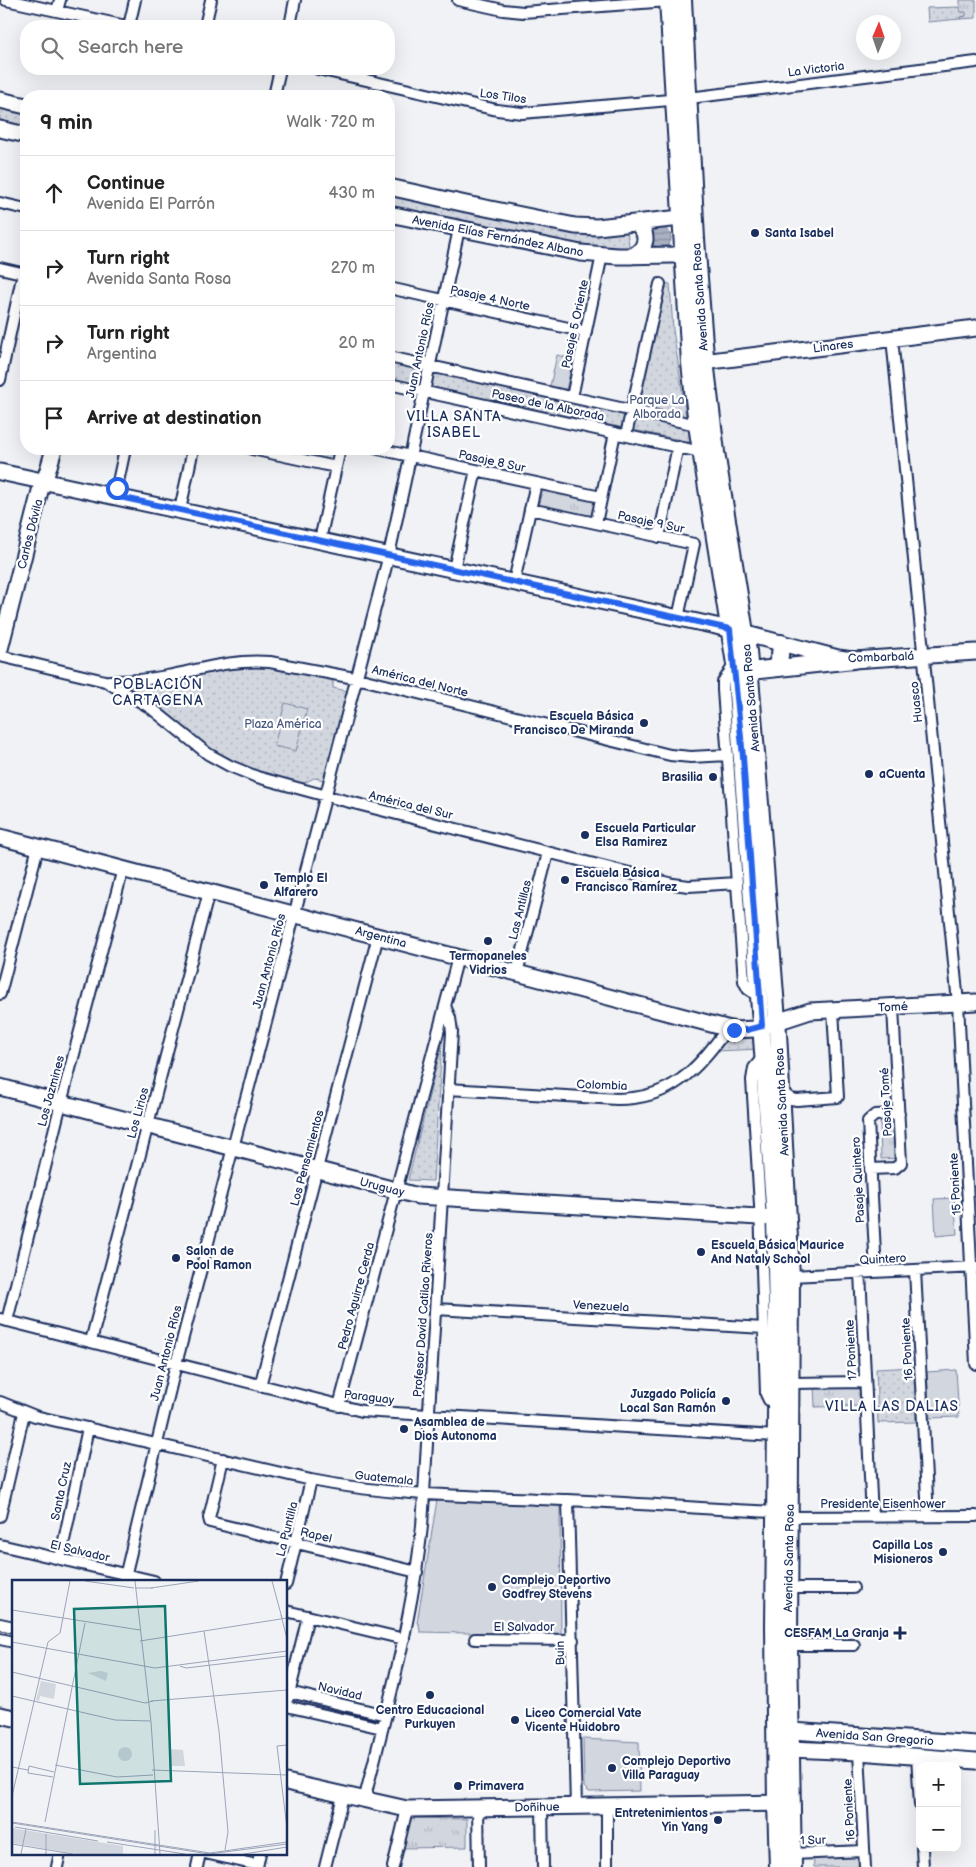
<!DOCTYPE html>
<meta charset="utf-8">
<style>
body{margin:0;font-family:"Balsamiq Sans",sans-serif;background:#f2f2f2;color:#222}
.controls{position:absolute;right:15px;bottom:15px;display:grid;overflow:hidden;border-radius:10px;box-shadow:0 5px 20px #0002}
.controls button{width:45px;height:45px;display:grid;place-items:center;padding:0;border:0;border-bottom:1px solid #e0e0e0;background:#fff;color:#222;font:25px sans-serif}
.compass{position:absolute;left:856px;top:15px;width:45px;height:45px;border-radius:50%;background:#fff;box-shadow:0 5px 20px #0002;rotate:2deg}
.stop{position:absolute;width:15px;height:15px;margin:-11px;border:4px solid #2563eb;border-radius:50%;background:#fff}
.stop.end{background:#2563eb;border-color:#fff;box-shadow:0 1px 5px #0008}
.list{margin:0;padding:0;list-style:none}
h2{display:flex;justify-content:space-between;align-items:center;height:65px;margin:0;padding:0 20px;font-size:21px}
h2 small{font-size:16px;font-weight:400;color:#767676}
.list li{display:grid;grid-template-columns:32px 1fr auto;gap:15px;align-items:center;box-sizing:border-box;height:75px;padding:0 20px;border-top:1px solid #e0e0e0}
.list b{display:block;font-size:19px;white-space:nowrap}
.list p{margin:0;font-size:16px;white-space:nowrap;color:#767676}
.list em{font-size:16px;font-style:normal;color:#767676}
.icon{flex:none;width:28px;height:28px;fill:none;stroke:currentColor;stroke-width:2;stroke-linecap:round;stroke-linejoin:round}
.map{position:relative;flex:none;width:976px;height:1867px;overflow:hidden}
.search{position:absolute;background:#fff;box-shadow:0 5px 20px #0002;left:20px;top:20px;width:375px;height:55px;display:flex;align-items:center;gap:12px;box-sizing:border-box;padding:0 18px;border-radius:20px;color:#767676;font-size:19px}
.panel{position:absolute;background:#fff;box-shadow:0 5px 20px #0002;left:20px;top:90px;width:375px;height:365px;border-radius:20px}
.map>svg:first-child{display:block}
</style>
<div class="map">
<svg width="976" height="1867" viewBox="0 0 976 1867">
<defs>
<pattern id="grass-tufts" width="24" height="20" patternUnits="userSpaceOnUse" patternTransform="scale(1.25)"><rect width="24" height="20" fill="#d2d6df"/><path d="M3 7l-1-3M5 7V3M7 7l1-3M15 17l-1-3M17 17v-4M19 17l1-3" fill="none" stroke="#b4b8c2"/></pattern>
<pattern id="park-dots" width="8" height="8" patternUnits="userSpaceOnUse" patternTransform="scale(1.25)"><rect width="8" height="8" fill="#d2d6df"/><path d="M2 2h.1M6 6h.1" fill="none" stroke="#b4b8c2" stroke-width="1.8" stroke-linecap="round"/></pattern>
<pattern id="water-rules" width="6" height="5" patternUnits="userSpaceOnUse" patternTransform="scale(1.25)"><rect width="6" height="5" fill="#a8b0c2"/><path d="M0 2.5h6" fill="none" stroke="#8890a1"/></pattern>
</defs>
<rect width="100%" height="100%" fill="#f1f2f5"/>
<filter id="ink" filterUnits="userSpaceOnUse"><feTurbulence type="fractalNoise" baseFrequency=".02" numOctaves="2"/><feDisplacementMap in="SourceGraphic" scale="10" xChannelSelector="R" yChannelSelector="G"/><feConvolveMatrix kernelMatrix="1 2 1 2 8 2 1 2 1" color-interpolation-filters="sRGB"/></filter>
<g filter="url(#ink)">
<path fill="url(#grass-tufts)" stroke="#76829e" d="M960 0H976V18L960 19V17L966 16 960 12Z
M268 449H335L332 463Z
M543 488 596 500 591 518 538 506Z
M897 1122 899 1158 881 1159 880 1123Z
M863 1384 864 1406 815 1407 814 1386Z
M406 1818 467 1819V1847L401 1848Z
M859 1848V1867H814L813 1850Z"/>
<path fill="url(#park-dots)" stroke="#76829e" d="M960 7V12H966V16L960 17V19L928 22 927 8Z
M0 104 26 110V128L0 122Z
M389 191 627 231 629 245 626 250 568 247 389 208Z
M658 282 670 284 673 330 690 442 389 378V362L628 414Z
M225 666H267L325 676 333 681V688L347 691 325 780 314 778 302 784 253 773 209 749 184 729 161 707 132 687 182 680Z
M759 1036 761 1049 715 1051 729 1037Z
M442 1044 433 1181 408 1180Z
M914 1367 916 1422 878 1423 876 1369Z"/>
<path fill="#d2d6df" stroke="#76829e" d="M557 355 573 359 566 390 550 386Z
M285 703 307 709 296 751 274 746Z
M954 1198 957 1234 936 1236 934 1199Z
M956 1370 959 1417 930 1418 927 1372Z
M437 1500 560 1505 561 1635 420 1632 419 1624 417 1623Z
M583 1739 639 1742 640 1791 589 1792 584 1787Z"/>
<path fill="url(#water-rules)" stroke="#707c9a" d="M651 238a10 10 0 1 1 20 0a10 10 0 1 1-20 0Z"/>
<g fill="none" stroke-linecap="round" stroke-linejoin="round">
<defs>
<path id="street" d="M6 0 126 26
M458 0 503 10 523 12 668 1
M57 11 60 0
M129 26 135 0
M205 26 211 0
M290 26 295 0
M318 69 497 110 522 113 681 99 976 62
M274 96 280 69
M0 203 26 209
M0 268 26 274
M389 288 586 332
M892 338 958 1003 976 1364
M389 357 697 425
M0 380 23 273
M389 384 701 452
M572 397 602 255
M626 435 660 284
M252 449 336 467
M378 449 601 497
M115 496 125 449
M530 509 694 544 678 618
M180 510 193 449
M596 523 615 433
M659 537 678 446
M320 540 340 449
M454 569 476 470
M514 582 536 483
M0 656 105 681 151 708 208 754 230 766 257 777 334 798 673 884 689 886 737 883
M734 665 723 682V690L744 981 748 989 760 997
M109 681C128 681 147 680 167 676 203 669 232 659 270 662L365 680 670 755 691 757 728 755
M517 973 548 853
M0 994 38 847
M763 1057 754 1068 752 1080 760 1205 766 1394 769 1400 777 1406
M448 1089 617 1099C672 1099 696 1070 727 1029
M782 1092 791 1099 797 1100 838 1097 833 1010
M870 1169 895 1168 901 1163 893 1007
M915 1270 928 1516
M876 1272 868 1121 875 1115 899 1114
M860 1273 872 1517
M791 1276 976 1267
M436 1309 764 1328
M0 1319 362 1411 776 1436
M7 1321 61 1103 123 869
M91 1341 209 892
M792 1383 865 1382
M260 1386 378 936
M0 1402 35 1416 311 1480C396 1497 481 1496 568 1500 637 1503 706 1509 776 1512
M339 1406 458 957
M223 1459 209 1518 210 1522 417 1572
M568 1500 576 1806
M0 1516 24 1413
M790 1517 976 1516
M0 1545 154 1581
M60 1559 88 1428
M124 1581 176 1364 389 555 459 229
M286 1584 311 1480
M789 1588H853
M286 1611 404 1639
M0 1624 14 1627
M0 1639 14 1642
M475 1639 573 1640
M789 1645H854
M289 1692 386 1715
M288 1698 308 1616
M286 1706 382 1728
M859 1752 865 1867
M917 1756 920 1805
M364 1801C387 1710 412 1620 422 1526L452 1032 450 1018 445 1006
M607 1806V1867
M542 1807 543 1867
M478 1808 479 1867
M922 1848 923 1867
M205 1853 257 1865
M792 1854 864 1851
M57 1867 60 1853
M197 1867 200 1853
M257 1867 260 1853
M325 1867 343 1796
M393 1867 407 1809"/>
<path id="secondary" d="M0 100 26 106
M0 129 26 135
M389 187 466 204 575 226 597 227 681 218
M389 214 581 253 617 256 673 255 687 254 695 251
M632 256C647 249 650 233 636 224
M695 363 976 328
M0 472 716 626 838 658 853 660 976 652
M0 649 40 491 47 473 54 449
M0 837 734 1030 755 1029 810 1011 976 1002
M0 1087 418 1196 775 1218
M0 1715 14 1718
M778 1730 976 1744
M781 1745 790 1749 859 1752 976 1761
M286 1782 407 1809 787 1803"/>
<path id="primary" d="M668 0 690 363 697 425 735 664 775 1218 777 1315 774 1628 776 1803 778 1867
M683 0 696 239 706 369 716 452 748 651 778 1033 791 1276 789 1645 793 1867
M775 668 780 656 781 643
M750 671 853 660"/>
</defs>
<use href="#street" stroke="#1b2f5e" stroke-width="14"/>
<use href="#secondary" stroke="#1b2f5e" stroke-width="19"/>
<use href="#primary" stroke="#1b2f5e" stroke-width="20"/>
<use href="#street" stroke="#fff" stroke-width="10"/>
<use href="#secondary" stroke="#fff" stroke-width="15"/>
<use href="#primary" stroke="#fff" stroke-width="16"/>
</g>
</g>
<g fill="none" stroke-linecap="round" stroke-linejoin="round" filter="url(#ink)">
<path stroke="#2563eb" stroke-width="6" d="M117 488 115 496 730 629 743 757 762 1026 747 1030H734"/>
</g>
<g fill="#1b2f5e" stroke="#fff" stroke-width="2">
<circle cx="755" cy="233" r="5"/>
<circle cx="644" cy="723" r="5"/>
<circle cx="869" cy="774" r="5"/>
<circle cx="713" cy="777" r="5"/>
<circle cx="585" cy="835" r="5"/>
<circle cx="565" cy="880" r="5"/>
<circle cx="264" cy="885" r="5"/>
<circle cx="488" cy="941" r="5"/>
<circle cx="701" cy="1252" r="5"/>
<circle cx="176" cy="1258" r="5"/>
<circle cx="726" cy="1401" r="5"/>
<circle cx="404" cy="1429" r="5"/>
<circle cx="943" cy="1552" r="5"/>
<circle cx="492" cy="1587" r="5"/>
<path d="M897.5 1625.5h5v5h5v5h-5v5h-5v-5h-5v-5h5z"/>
<circle cx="430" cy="1695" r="5"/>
<circle cx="515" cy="1720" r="5"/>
<circle cx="612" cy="1768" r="5"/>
<circle cx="458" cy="1786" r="5"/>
<circle cx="718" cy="1820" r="5"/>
</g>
<g text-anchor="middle" stroke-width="4.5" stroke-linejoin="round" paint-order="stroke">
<g font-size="12" fill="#1b2f5e" stroke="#fff">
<text transform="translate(816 69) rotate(-7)" y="4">La Victoria</text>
<text transform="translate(503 96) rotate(8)" y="4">Los Tilos</text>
<text transform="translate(498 236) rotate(11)" y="4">Avenida Elías Fernández Albano</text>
<text transform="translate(700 297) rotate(-94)" y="4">Avenida Santa Rosa</text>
<text transform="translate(490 298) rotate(12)" y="4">Pasaje 4 Norte</text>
<text transform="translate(575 324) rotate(-78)" y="4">Pasaje 5 Oriente</text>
<text transform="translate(833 346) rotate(-7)" y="4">Linares</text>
<text transform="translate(420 350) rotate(-78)" y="4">Juan Antonio Ríos</text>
<text transform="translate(548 405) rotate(12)" y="4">Paseo de la Alborada</text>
<text transform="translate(492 461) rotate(12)" y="4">Pasaje 8 Sur</text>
<text transform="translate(651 522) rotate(12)" y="4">Pasaje 9 Sur</text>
<text transform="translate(30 534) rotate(-76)" y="4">Carlos Dávila</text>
<text transform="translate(881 657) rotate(-2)" y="4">Combarbalá</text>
<text transform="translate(420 681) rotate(14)" y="4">América del Norte</text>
<text transform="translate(751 698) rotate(-95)" y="4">Avenida Santa Rosa</text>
<text transform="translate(916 702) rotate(-96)" y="4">Huasco</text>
<text transform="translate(411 805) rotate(14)" y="4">América del Sur</text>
<text transform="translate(520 910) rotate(-76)" y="4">Las Antillas</text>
<text transform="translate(381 937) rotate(15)" y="4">Argentina</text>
<text transform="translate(269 961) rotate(-75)" y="4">Juan Antonio Ríos</text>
<text transform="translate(893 1007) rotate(-3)" y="4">Tomé</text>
<text transform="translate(602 1085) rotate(2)" y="4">Colombia</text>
<text transform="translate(51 1091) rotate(-75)" y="4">Los Jazmines</text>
<text transform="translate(782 1102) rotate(-93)" y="4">Avenida Santa Rosa</text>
<text transform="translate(886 1102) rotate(-93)" y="4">Pasaje Tomé</text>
<text transform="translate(138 1113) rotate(-75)" y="4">Los Lirios</text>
<text transform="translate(307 1158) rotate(-75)" y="4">Los Pensamientos</text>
<text transform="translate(858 1180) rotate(-93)" y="4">Pasaje Quintero</text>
<text transform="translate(955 1184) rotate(-93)" y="4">15 Poniente</text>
<text transform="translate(382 1187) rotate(14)" y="4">Uruguay</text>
<text transform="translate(883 1259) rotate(-3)" y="4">Quintero</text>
<text transform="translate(356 1296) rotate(-75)" y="4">Pedro Aguirre Cerda</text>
<text transform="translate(601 1306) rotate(3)" y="4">Venezuela</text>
<text transform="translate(423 1315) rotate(-86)" y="4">Profesor David Catilao Riveros</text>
<text transform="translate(907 1349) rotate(-93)" y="4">16 Poniente</text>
<text transform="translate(851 1350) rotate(-93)" y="4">17 Poniente</text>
<text transform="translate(166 1353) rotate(-76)" y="4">Juan Antonio Ríos</text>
<text transform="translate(369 1397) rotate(7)" y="4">Paraguay</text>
<text transform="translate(384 1478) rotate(6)" y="4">Guatemala</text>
<text transform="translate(61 1491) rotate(-78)" y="4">Santa Cruz</text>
<text x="883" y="1508">Presidente Eisenhower</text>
<text transform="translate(287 1529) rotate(-76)" y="4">La Puntilla</text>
<text transform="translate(316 1535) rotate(13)" y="4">Rapel</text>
<text transform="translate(80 1551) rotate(13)" y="4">El Salvador</text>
<text transform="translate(789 1558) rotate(-89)" y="4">Avenida Santa Rosa</text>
<text x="524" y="1631">El Salvador</text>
<text transform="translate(560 1653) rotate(-91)" y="4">Buin</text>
<text transform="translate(340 1691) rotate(13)" y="4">Navidad</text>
<text transform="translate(875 1737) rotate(4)" y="4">Avenida San Gregorio</text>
<text transform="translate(537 1807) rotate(-1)" y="4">Doñihue</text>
<text transform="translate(849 1810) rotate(-93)" y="4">16 Poniente</text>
<text transform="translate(813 1840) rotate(-2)" y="4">1 Sur</text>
</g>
<g font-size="12" font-weight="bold" fill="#1b2f5e" stroke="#fff" text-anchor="start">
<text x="765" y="237">Santa Isabel</text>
<text x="634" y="720" text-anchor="end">Escuela Básica<tspan x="634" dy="14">Francisco De Miranda</tspan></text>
<text x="879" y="778">aCuenta</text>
<text x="703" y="781" text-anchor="end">Brasilia</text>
<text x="595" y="832">Escuela Particular<tspan x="595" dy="14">Elsa Ramirez</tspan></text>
<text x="575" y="877">Escuela Básica<tspan x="575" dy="14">Francisco Ramírez</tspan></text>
<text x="274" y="882">Templo El<tspan x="274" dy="14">Alfarero</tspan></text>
<text x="488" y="960" text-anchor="middle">Termopaneles<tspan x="488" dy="14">Vidrios</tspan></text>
<text x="711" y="1249">Escuela Básica Maurice<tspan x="711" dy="14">And Nataly School</tspan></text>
<text x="186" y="1255">Salon de<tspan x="186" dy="14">Pool Ramon</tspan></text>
<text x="716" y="1398" text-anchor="end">Juzgado Policía<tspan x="716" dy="14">Local San Ramón</tspan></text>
<text x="414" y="1426">Asamblea de<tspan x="414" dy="14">Dios Autonoma</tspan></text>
<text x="933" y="1549" text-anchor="end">Capilla Los<tspan x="933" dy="14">Misioneros</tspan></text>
<text x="502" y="1584">Complejo Deportivo<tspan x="502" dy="14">Godfrey Stevens</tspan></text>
<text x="889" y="1637" text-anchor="end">CESFAM La Granja</text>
<text x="430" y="1714" text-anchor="middle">Centro Educacional<tspan x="430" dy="14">Purkuyen</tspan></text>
<text x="525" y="1717">Liceo Comercial Vate<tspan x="525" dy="14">Vicente Huidobro</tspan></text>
<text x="622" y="1765">Complejo Deportivo<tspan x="622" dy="14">Villa Paraguay</tspan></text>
<text x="468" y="1790">Primavera</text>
<text x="708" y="1817" text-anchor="end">Entretenimientos<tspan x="708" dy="14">Yin Yang</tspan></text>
</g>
<g font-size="12" fill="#49597e" stroke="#fff">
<text x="657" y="404">Parque La<tspan x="657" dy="14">Alborada</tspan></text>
<text x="283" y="728">Plaza América</text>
</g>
<g font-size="14" letter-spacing="1" fill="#1b2f5e" stroke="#fff">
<text x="454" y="421">VILLA SANTA<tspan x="454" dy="16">ISABEL</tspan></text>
<text x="158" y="689">POBLACIÓN<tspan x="158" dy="16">CARTAGENA</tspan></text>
<text x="892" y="1411">VILLA LAS DALIAS</text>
</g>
</g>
<g transform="translate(12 1580)">
<rect width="275" height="275" fill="#f1f2f5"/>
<path d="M89 91 96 93 94 101 76 93ZM0 248 111 266V274H65L0 263Z" fill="#d2d6df"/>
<path d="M29 101 44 104 42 119 28 116 27 121 24 120ZM106 174a7 7 0 1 1 14 0a7 7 0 1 1-14 0ZM158 169 171 170 173 186H159Z" fill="#d2d6df"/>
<path fill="none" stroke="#9ba4b9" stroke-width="1" d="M73 1 122 8M123 1 139 142 148 274M260 1 270 38M123 8H141M139 8 187 1M0 30 128 50M269 35 275 59M192 51 207 151 216 252 213 270M128 61 275 38M0 62 143 88 275 71M168 86 174 88 275 76M0 92 133 123 141 121M0 116 103 140 138 141M139 121 275 110M275 165 265 166 275 248M43 185 105 197 141 195M0 187 16 190M140 190 275 195M41 197 16 193 17 186 42 192M0 216 36 62 48 53 58 1M0 242 198 273 275 262M33 242 73 43M0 243 197 274 275 264M3 247 86 261M143 250V274M34 254V274M95 262 173 274M0 264 61 274M9 274 14 249M232 274 275 267"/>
<path fill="#0f766e" fill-opacity="0.15" stroke="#0f766e" stroke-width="2.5" d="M153 26 159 201 68 204 62 29Z"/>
<rect width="275" height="275" fill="none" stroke="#1b2f5e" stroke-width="2.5"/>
</g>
</svg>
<div class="controls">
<button>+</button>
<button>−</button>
</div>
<svg class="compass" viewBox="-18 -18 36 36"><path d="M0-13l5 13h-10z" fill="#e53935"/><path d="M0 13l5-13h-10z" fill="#767676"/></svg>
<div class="stop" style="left:117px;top:488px"></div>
<div class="stop end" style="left:734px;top:1030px"></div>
<div class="search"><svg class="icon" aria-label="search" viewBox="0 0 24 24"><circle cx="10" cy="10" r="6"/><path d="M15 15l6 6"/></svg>Search here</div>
<section class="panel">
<h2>9 min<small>Walk · 720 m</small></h2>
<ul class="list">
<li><svg class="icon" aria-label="ahead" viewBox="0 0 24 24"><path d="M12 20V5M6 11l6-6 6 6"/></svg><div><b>Continue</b><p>Avenida El Parrón</p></div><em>430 m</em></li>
<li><svg class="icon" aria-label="right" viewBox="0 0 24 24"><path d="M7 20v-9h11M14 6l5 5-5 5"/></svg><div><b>Turn right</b><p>Avenida Santa Rosa</p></div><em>270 m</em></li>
<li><svg class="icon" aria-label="right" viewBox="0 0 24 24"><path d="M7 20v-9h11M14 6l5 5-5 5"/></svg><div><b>Turn right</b><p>Argentina</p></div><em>20 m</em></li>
<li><svg class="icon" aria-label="arrive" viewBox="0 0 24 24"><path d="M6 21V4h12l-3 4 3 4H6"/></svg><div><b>Arrive at destination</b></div></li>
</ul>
</section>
</div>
